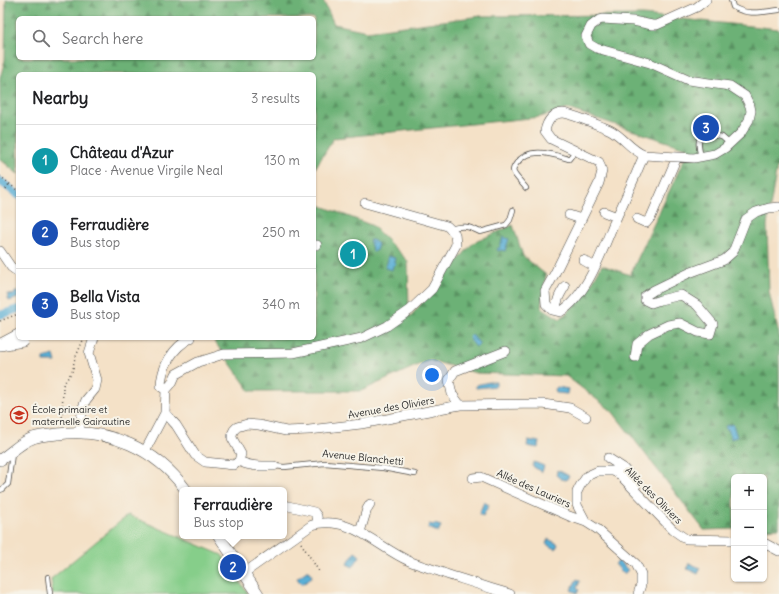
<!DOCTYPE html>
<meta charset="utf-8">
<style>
body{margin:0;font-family:Delius,sans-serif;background:#f2f2f2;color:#202124}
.controls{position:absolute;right:12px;bottom:12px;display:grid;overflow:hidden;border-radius:6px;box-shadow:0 1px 3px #0004}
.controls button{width:36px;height:36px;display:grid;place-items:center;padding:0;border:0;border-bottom:1px solid #e0e0e0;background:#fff;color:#202124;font:20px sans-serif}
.you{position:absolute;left:432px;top:375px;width:14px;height:14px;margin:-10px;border:3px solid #fff;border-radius:50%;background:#1a73e8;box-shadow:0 0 0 6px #1a73e833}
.badge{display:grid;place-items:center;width:26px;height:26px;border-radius:50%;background:#db2777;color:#fff;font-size:13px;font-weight:700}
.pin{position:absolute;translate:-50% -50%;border:2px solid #fff;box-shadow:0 1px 4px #0006}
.popup{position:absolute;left:179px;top:487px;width:108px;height:52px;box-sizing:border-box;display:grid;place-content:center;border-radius:6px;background:#fff;filter:drop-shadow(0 1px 3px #0005);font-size:13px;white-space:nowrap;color:#757577}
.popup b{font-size:15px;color:#202124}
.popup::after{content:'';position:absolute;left:50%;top:100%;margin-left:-8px;border:8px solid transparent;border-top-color:#fff}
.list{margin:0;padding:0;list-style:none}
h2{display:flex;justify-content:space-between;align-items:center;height:52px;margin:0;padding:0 16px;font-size:17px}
h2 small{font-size:13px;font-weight:400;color:#757577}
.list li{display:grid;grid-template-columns:26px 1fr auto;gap:12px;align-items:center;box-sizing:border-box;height:72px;padding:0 16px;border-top:1px solid #e0e0e0}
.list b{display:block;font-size:15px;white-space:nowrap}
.list p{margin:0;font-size:13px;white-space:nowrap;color:#757577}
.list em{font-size:13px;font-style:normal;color:#757577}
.icon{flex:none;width:22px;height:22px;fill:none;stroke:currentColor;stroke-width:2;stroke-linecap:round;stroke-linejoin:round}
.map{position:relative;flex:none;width:779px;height:594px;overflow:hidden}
.search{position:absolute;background:#fff;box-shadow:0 1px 3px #0004;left:16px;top:16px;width:300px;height:44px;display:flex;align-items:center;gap:10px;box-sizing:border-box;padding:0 14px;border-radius:6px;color:#757577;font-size:15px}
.panel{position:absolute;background:#fff;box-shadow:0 1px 3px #0004;left:16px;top:72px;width:300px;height:268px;border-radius:6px}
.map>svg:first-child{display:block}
</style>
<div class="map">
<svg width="779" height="594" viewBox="0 0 779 594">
<defs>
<pattern id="forest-firs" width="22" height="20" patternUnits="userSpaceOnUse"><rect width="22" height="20" fill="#6cb176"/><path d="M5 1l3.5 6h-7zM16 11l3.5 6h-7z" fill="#599061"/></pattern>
<pattern id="water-ripples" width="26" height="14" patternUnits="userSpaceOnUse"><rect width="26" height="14" fill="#5aafd6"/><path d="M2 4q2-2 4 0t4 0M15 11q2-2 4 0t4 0" fill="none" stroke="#4b8fae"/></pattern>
</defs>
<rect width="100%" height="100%" fill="#f7f3e8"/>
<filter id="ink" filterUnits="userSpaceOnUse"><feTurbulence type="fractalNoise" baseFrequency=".025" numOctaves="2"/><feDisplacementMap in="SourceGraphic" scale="8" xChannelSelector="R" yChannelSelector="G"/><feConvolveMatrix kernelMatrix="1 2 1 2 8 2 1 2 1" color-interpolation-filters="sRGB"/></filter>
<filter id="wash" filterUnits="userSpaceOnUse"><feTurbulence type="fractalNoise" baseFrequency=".012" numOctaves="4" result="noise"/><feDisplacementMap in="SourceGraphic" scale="16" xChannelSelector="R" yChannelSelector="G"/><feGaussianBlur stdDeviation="0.9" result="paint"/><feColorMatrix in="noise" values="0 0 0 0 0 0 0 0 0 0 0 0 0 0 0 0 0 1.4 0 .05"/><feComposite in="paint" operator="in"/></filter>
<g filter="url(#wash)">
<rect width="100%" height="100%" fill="#f4e1c7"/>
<path fill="#86ce8a" stroke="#587c5a" d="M128 515 222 555 248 594H53L51 579Z"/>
<path fill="url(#forest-firs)" stroke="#4c6e50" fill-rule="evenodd" d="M6 0H323L334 24 367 31 481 16 643 15 779 29V155L767 225 769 292 779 335V528L764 529V477H734V529L704 530 612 411 566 376 476 373 429 360 361 391H250L212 338H314V203L373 226 408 261 409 318 473 243 513 225 523 256 546 275 541 307 560 319 585 295 602 265 630 275 689 149 568 109 540 117 334 138 314 170V74H18V174L0 159V78L5 60ZM18 18H314V58H18Z"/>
<path fill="url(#water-ripples)" stroke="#426d80" d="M503 237 509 239 505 251 501 250 498 251 497 249 500 247Z
M369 240H373L378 244 376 251 373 252Z
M388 256 395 258 394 262 396 264 393 266 392 270 385 268 388 260H387Z
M15 292H18V298L9 301 7 294 14 295Z
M472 335 480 344 476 347 470 340 469 336Z
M54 355 56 362H44V358Z
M489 382H496V386L476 388V385Z
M557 387 568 389 567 394 556 393 555 389Z
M733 424 737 437 731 439 728 429H726L725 426Z
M528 440 539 442 538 448 527 446Z
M534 462 544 466 542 472 532 466Z
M558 470 569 476 566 480 561 479 556 475Z
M484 502 489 505 483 516 479 514Z
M429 524 433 525 434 524 441 526 438 532 428 528Z
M548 539 558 544 556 549 546 544Z
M355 552 360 556 353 567 347 564Z
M619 561 628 570 624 574 615 564Z
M689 563 700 568 698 574 687 569Z
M308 570 312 576 308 581 301 584 297 578Z
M577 579 580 581 577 588 579 590 577 593 571 590Z"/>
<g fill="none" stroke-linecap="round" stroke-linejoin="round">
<path stroke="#5aafd6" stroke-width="8" d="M0 181 18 195
M0 315 18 309"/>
</g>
</g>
<g filter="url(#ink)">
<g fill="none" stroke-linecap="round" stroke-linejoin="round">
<defs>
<path id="service" d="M731 0 733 7C749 16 761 12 779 10
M701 157C699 148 696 140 704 133L722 137 730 144
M526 188C523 184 515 176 514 173 512 170 514 167 516 164 529 146 551 154 569 159L575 151
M450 229C463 225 468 226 480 232L506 225 510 220 513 210
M274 466 284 467 325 463 383 468 415 474
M0 490 3 489 8 484 12 454
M48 577 50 594"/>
<path id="minor" d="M644 155C634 179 624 202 613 225 602 252 586 297 560 312L552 310 546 304 545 291 555 273 599 183 602 171 599 162 551 139 545 131C547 121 553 113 563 113 568 113 607 128 612 131 624 138 631 150 644 155L694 158 715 154 725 148 741 133 749 120 751 111 750 106 745 96 730 86 688 80 650 63 596 48 589 44 586 36 591 26 599 20 603 19 633 21 652 25H657L697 7 706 0
M604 212 617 217
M569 215 581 219
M637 219 646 223 651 217 677 157
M314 245H317
M0 251 11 267 18 272
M583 260 595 267
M556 311C556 301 560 294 565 286
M1 343 18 334
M0 346 23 342
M635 357 637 344 649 334 668 325 680 323 698 332 710 334 713 324 697 305 681 295 660 300 651 303 645 300V296L654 290 689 273 724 260 733 252 746 219 756 212 769 208 779 207
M166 390 161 387C161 367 173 347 191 338
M460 405 452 394 449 380 455 371 506 351
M165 413 176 425 195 455 205 462 234 465 239 461
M79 432 83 407 86 400 95 389 97 380 89 353 94 338
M145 451 165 413 166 390 172 383 176 374 198 362 224 354 293 353 362 338 387 326 410 310 432 289 456 245 455 234 447 226 365 203
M608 458 622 467 637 483V484
M239 461 241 454 232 438V434L234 430 237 427 247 424 259 425 286 431 309 430 361 424 460 405 543 404 570 408 586 417
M239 461C250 467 262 466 274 466
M473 478 481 477 569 516 586 522
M284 505 314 512 317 516 318 523
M360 532 367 509 370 504
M764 543 779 551
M244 573 312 525C350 514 377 547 409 561 421 566 434 569 446 574 468 581 489 588 510 594
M638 594 641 585V574L636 564 597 529 586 522 577 505V492L580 486 587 476 598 471H613L619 474 673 530 686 539 734 540"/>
<path id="tertiary" d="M0 460C11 453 21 442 33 438 41 435 50 435 58 434 108 427 156 449 186 490
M219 536 258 594"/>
</defs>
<use href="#service" stroke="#494642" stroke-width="6"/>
<use href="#minor" stroke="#494642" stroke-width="10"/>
<use href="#tertiary" stroke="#494642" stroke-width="12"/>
<path stroke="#494642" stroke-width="1.5" stroke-dasharray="1 3" stroke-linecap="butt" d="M0 176 18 191
M6 189 9 184
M0 321 18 314
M62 425 63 385 73 370 74 361 84 338
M301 543 320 573"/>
<use href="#service" stroke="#fff" stroke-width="4.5"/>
<use href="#minor" stroke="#fff" stroke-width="9"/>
<use href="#tertiary" stroke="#fff" stroke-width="11"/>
</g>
</g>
<defs>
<symbol id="school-ring" viewBox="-11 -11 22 22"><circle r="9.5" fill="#f7f3e8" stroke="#c8321e" stroke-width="1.5"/><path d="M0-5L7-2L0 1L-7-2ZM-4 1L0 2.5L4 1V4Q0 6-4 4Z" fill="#c8321e"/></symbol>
</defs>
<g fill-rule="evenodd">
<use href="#school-ring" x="9" y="405" width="20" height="20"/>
</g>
<g text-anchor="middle" stroke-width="4" stroke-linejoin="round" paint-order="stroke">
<g font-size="10" fill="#2b2b2b" stroke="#f7f3e8">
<text transform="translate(391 407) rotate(-10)" y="4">Avenue des Oliviers</text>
<text transform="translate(363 457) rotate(6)" y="4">Avenue Blanchetti</text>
<text transform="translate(534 488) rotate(24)" y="4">Allée des Lauriers</text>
<text transform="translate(654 495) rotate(45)" y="4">Allée des Oliviers</text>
</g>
<g font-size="10" fill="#2b2b2b" stroke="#f7f3e8" text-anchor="start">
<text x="32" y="413">École primaire et<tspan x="32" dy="12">maternelle Gairautine</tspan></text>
</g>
</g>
</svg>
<div class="controls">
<button>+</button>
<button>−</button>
<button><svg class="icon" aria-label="layers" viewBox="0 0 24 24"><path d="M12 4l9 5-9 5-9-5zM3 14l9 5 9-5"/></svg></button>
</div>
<div class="you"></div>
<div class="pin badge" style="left:353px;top:254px;background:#0f9aa8">1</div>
<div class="pin badge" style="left:233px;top:567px;background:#1a4fb4">2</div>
<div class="popup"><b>Ferraudière</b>Bus stop</div>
<div class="pin badge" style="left:706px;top:128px;background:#1a4fb4">3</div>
<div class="search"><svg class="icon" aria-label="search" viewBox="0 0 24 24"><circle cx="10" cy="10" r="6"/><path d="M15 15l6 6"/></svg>Search here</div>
<section class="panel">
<h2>Nearby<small>3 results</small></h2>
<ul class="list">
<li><span class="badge" style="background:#0f9aa8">1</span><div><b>Château d'Azur</b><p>Place · Avenue Virgile Neal</p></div><em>130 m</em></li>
<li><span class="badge" style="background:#1a4fb4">2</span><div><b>Ferraudière</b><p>Bus stop</p></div><em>250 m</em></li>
<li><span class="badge" style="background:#1a4fb4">3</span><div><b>Bella Vista</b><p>Bus stop</p></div><em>340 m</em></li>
</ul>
</section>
</div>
